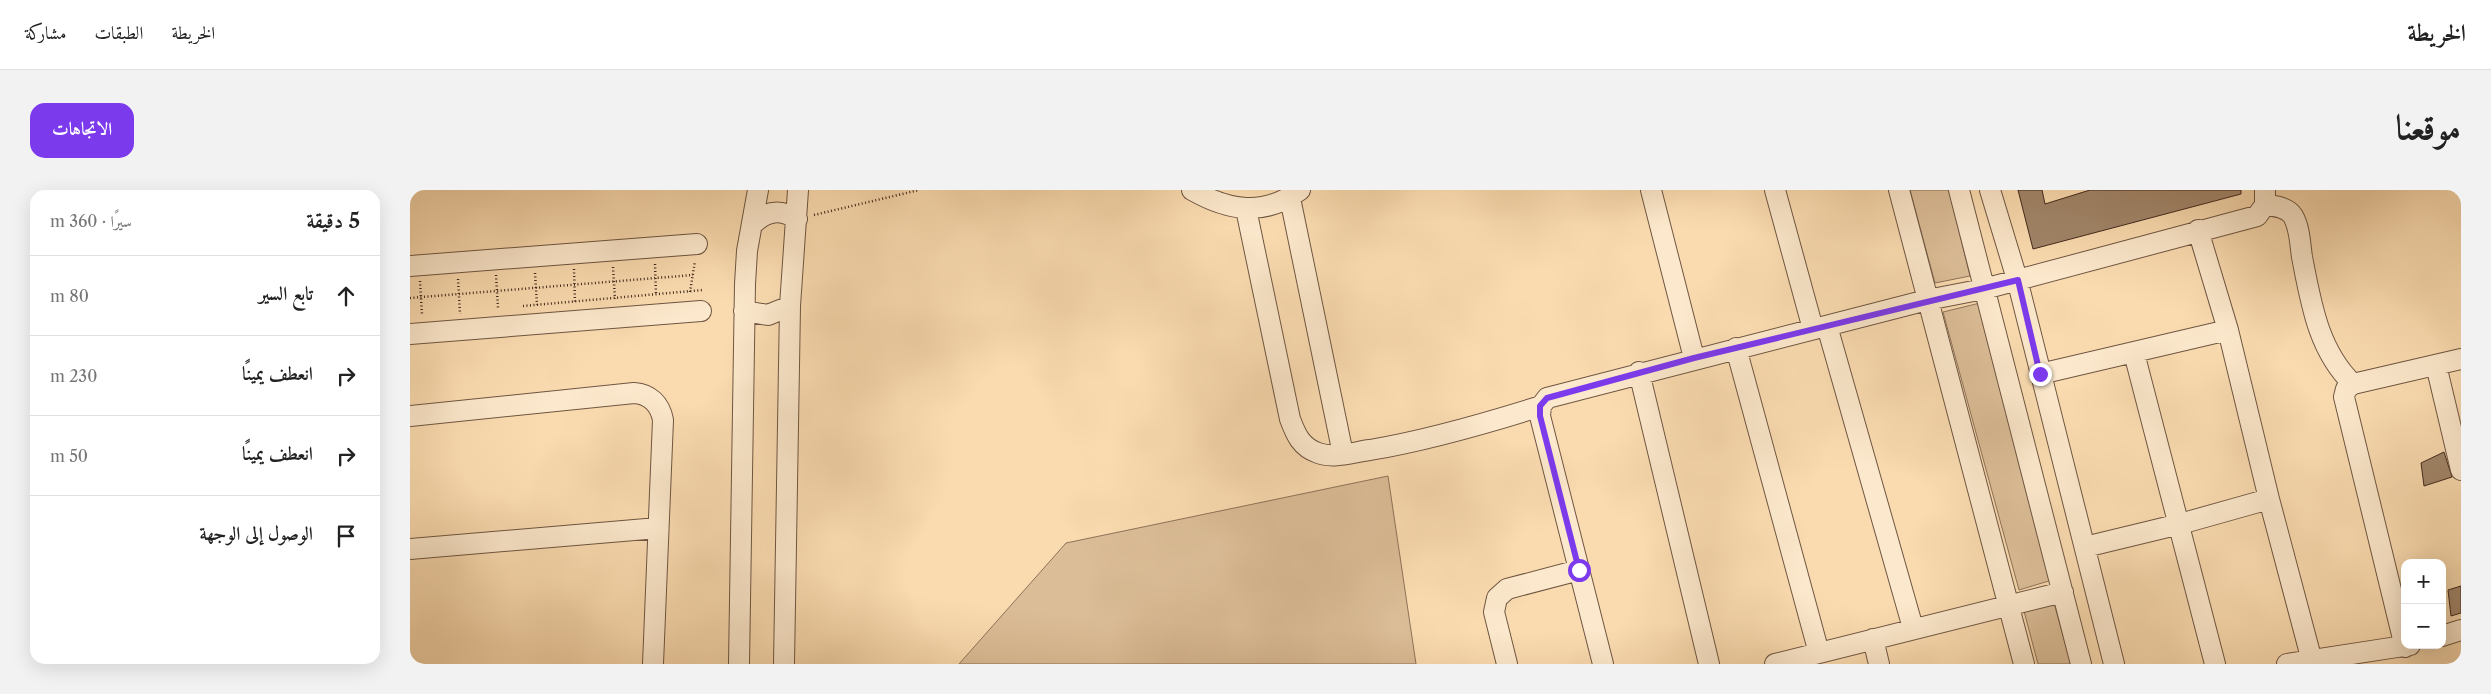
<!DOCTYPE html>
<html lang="ar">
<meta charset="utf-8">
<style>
body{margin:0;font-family:"Libre Caslon Text",Amiri,serif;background:#f2f2f2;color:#222;direction:rtl}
.controls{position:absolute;right:15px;bottom:15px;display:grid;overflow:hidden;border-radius:10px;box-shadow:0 5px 20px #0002}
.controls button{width:45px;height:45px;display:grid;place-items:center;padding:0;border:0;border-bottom:1px solid #e0e0e0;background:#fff;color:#222;font:25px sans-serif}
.stop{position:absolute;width:15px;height:15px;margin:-11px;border:4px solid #7c3aed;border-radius:50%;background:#fff}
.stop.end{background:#7c3aed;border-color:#fff;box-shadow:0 1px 5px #0008}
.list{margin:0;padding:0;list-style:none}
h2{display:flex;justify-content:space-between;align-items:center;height:65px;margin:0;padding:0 20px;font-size:21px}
h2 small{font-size:16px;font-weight:400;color:#767676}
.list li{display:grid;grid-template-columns:32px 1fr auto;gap:15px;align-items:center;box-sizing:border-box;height:80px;padding:0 20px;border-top:1px solid #e0e0e0}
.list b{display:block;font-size:19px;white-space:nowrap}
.list em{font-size:16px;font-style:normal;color:#767676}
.icon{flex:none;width:28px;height:28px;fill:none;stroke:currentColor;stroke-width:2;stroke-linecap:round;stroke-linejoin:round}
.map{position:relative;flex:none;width:2051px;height:474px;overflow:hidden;direction:ltr;border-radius:15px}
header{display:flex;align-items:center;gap:30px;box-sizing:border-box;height:70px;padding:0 25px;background:#fff;border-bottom:1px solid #e0e0e0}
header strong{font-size:24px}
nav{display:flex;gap:28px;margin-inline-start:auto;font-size:18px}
.intro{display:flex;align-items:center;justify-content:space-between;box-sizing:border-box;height:120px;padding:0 30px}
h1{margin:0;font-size:35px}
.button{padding:12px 22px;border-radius:15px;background:#7c3aed;color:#fff;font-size:18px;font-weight:700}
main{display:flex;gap:30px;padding:0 30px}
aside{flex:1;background:#fff;border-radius:15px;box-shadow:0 5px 20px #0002}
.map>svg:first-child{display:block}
</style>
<header>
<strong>الخريطة</strong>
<nav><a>الخريطة</a><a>الطبقات</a><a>مشاركة</a></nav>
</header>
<div class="intro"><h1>موقعنا</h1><a class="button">الاتجاهات</a></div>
<main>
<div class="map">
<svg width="2051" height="474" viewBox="0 0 2051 474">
<rect width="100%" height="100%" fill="#fadbb0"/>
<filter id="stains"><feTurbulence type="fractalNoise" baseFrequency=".004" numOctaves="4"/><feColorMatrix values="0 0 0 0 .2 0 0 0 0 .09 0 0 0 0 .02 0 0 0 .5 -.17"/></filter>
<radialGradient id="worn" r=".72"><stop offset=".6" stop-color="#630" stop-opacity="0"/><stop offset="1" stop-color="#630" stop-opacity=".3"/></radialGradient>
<path fill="#dbbd97" stroke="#8e735a" d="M1500 0H1539L1560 86 1525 93Z
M1570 113 1642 390 1609 400 1533 122Z
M978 286 1006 474H549L656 353Z
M1644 413 1661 474H1628L1614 421Z"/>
<path fill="#a1866a" stroke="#41291e" d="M1608 0H1632L1635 14 1680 0H1831V4L1623 59Z
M2034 262 2042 287 2014 296 2011 273Z
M2051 396V423L2041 426 2038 400Z"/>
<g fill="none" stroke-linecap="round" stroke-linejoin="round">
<defs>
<path id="minor" d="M782 0C819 21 854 27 890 0
M1241 0 1284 168
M1365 0 1403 139
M1489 0 1614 474
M1549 0 1671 474
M1580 0 1607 89 1704 474
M880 8 933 264
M1855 15C1865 16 1877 17 1883 26 1890 38 1890 54 1892 67 1901 113 1908 160 1943 194
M836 19 880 229C886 245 891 257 908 263 924 269 944 262 960 260 1019 250 1074 234 1131 216
M343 34C357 20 370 19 387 29
M1788 40 1818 140 1859 309 1902 471
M0 76 287 54
M334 121 358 125 380 116
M1417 136 1503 438
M0 144 291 121
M1326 158 1409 463
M1724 163 1805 474
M2026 175 2051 280
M1229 182 1299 474
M1630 184 1818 140
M0 226 224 203C240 204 250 214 253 230L243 474
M1675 357 1770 334 1859 309
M0 359 248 338
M2032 446 2051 440
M1463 449 1469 474
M1995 457 1934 207 1936 199 1943 194 2051 169
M329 474 335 94 337 61 348 0
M374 474 380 116 388 0
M1097 474 1084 422 1087 408 1097 399 1169 380
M1193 474 1130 226 1131 216 1137 208 1517 110 1574 99 1847 26 1855 15V0
M1365 474 1653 402
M1877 474 2000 455"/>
</defs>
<use href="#minor" stroke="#6f5642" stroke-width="22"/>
<path stroke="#41291e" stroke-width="2.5" stroke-dasharray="1 2.5" stroke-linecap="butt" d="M404 25 509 0
M245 74 246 105
M203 77 205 109
M164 79 165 112
M125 83 127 115
M86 85 88 118
M48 89 50 124
M10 91 12 125
M280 102 285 71
M0 108 283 85
M113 116 293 100"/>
<use href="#minor" stroke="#fce8cc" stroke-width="20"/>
</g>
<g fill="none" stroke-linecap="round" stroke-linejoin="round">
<path stroke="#7c3aed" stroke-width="6" d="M1169 380 1130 226V216L1137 208 1284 168 1608 90 1630 184"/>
</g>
<rect width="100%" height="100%" filter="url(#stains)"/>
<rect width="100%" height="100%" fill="url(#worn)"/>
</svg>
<div class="controls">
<button>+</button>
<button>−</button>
</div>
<div class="stop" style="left:1169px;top:380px"></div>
<div class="stop end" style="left:1630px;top:184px"></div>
</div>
<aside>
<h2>5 دقيقة<small>سيرًا · 360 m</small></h2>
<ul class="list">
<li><svg class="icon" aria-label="ahead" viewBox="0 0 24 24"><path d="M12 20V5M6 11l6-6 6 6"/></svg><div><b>تابع السير</b></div><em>80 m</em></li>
<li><svg class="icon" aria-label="right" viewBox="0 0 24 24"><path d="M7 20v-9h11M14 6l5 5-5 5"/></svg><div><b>انعطف يمينًا</b></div><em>230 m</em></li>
<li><svg class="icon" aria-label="right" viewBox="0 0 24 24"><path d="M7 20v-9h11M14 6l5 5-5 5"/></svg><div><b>انعطف يمينًا</b></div><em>50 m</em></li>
<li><svg class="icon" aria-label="arrive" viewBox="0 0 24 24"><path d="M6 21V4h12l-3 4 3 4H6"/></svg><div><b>الوصول إلى الوجهة</b></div></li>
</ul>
</aside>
</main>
